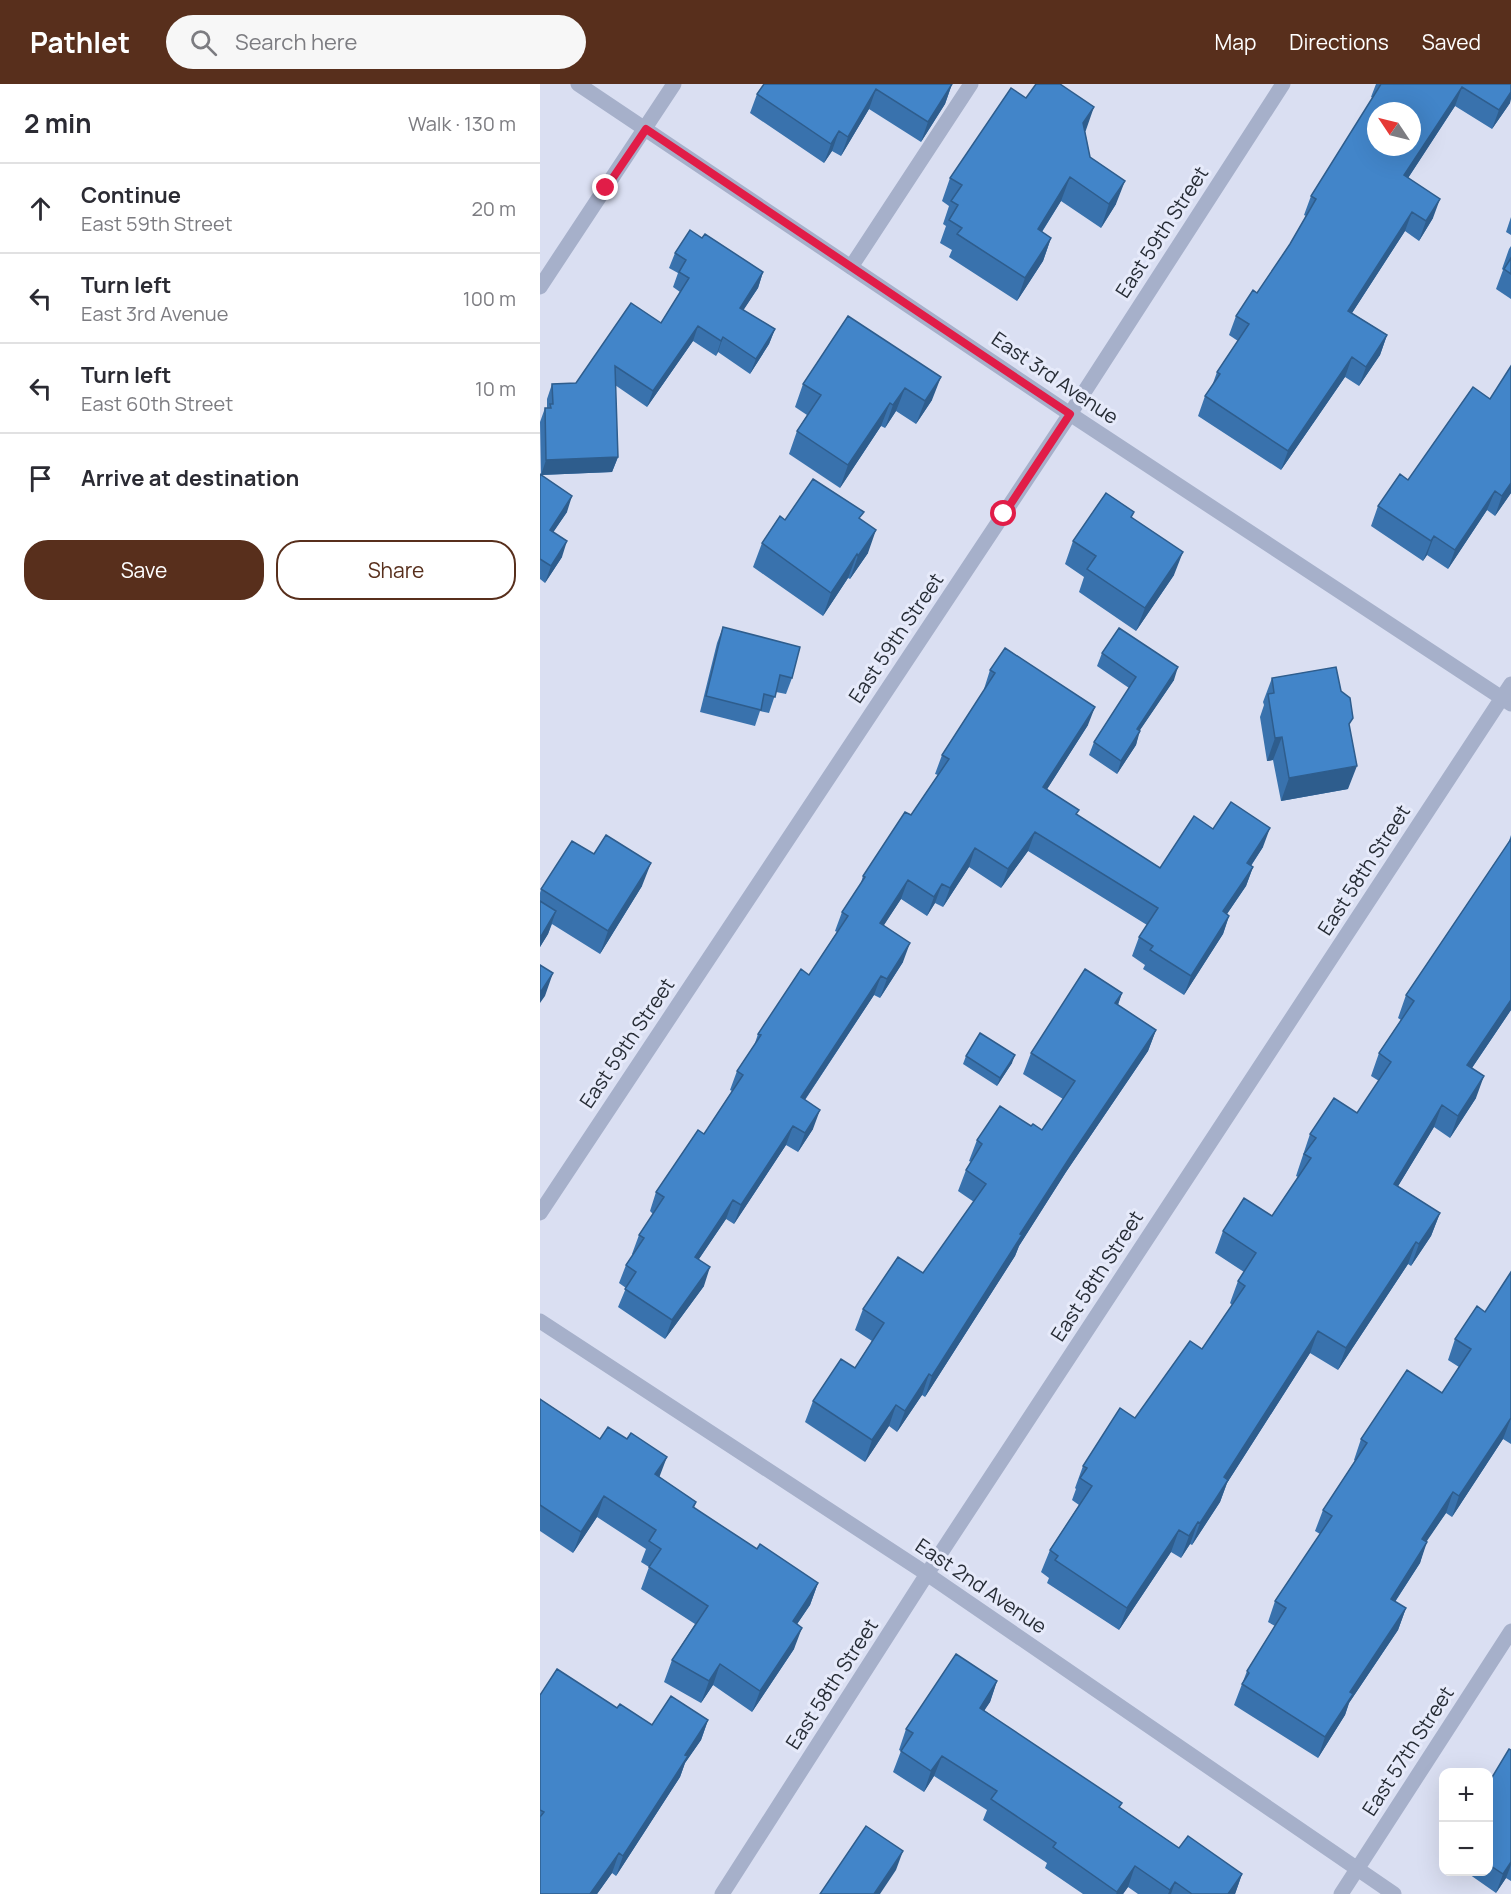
<!DOCTYPE html>
<meta charset="utf-8">
<style>
body{margin:0;font-family:Manrope,sans-serif;background:#f7f7f7;color:#2b2b33}
.controls{position:absolute;right:18px;bottom:18px;display:grid;overflow:hidden;border-radius:12px;box-shadow:0 6px 24px #0002}
.controls button{width:54px;height:54px;display:grid;place-items:center;padding:0;border:0;border-bottom:2px solid #e1e1e2;background:#fff;color:#2b2b33;font:30px sans-serif}
.compass{position:absolute;left:827px;top:18px;width:54px;height:54px;border-radius:50%;background:#fff;box-shadow:0 6px 24px #0002;rotate:305deg}
.stop{position:absolute;width:18px;height:18px;margin:-14px;border:4px solid #e11d48;border-radius:50%;background:#fff}
.stop.end{background:#e11d48;border-color:#fff;box-shadow:0 2px 6px #0008}
.list{margin:0;padding:0;list-style:none}
h2{display:flex;justify-content:space-between;align-items:center;height:78px;margin:0;padding:0 24px;font-size:26px}
h2 small{font-size:20px;font-weight:400;color:#7c7c81}
.list li{display:grid;grid-template-columns:39px 1fr auto;gap:18px;align-items:center;box-sizing:border-box;height:90px;padding:0 24px;border-top:2px solid #e1e1e2}
.list b{display:block;font-size:22px;white-space:nowrap}
.list p{margin:0;font-size:20px;white-space:nowrap;color:#7c7c81}
.list em{font-size:20px;font-style:normal;color:#7c7c81}
.actions{display:flex;gap:12px;padding:18px 24px}
.actions a{flex:1;padding:14px 0;border:2px solid #582f1c;border-radius:24px;text-align:center;font-size:21px;color:#582f1c}
.actions .main{background:#582f1c;color:#fff}
.icon{flex:none;width:33px;height:33px;fill:none;stroke:currentColor;stroke-width:2;stroke-linecap:round;stroke-linejoin:round}
.map{position:relative;flex:none;width:971px;height:1810px;overflow:hidden}
header{display:flex;align-items:center;gap:36px;box-sizing:border-box;height:84px;padding:0 30px;background:#582f1c;color:#fff}
header strong{font-size:28px}
nav{display:flex;gap:33px;margin-inline-start:auto;font-size:21px}
.search{width:420px;height:54px;background:#f7f7f7;display:flex;align-items:center;gap:15px;box-sizing:border-box;padding:0 21px;border-radius:33px;color:#7c7c81;font-size:22px}
main{display:flex}
aside{flex:1;background:#fff}
.map>svg:first-child{display:block}
</style>
<header>
<strong>Pathlet</strong>
<div class="search"><svg class="icon" aria-label="search" viewBox="0 0 24 24"><circle cx="10" cy="10" r="6"/><path d="M15 15l6 6"/></svg>Search here</div>
<nav><a>Map</a><a>Directions</a><a>Saved</a></nav>
</header>
<main>
<aside>
<h2>2 min<small>Walk · 130 m</small></h2>
<ul class="list">
<li><svg class="icon" aria-label="ahead" viewBox="0 0 24 24"><path d="M12 20V5M6 11l6-6 6 6"/></svg><div><b>Continue</b><p>East 59th Street</p></div><em>20 m</em></li>
<li><svg class="icon" aria-label="left" viewBox="0 0 24 24"><path d="M17 20v-9H6M10 6l-5 5 5 5"/></svg><div><b>Turn left</b><p>East 3rd Avenue</p></div><em>100 m</em></li>
<li><svg class="icon" aria-label="left" viewBox="0 0 24 24"><path d="M17 20v-9H6M10 6l-5 5 5 5"/></svg><div><b>Turn left</b><p>East 60th Street</p></div><em>10 m</em></li>
<li><svg class="icon" aria-label="arrive" viewBox="0 0 24 24"><path d="M6 21V4h12l-3 4 3 4H6"/></svg><div><b>Arrive at destination</b></div></li>
</ul>
<div class="actions"><a class="main">Save</a><a>Share</a></div>
</aside>
<div class="map">
<svg width="971" height="1810" viewBox="0 0 971 1810">
<rect width="100%" height="100%" fill="#dadff2"/>
<g fill="none" stroke-linecap="round" stroke-linejoin="round">
<path stroke="#a6b0ca" stroke-width="15" d="M311 183 431 0"/>
<path stroke="#a6b0ca" stroke-width="15" d="M38 0 530 330 971 620
M0 203 134 0
M0 1129 530 330 743 0
M0 1237 387 1490 854 1810
M182 1810 387 1490 971 600
M801 1810 971 1547"/>
</g>
<path fill="#3972ad" d="M412 0 405 20 381 58 329 25 301 72 292 67 284 79 210 29 217 10Z
M836 0H971L970 19 952 45 915 22 868 94 893 134 879 157 865 147 812 229 847 251 840 271 819 302 805 293 741 386 658 332 665 312 672 302 677 288 698 257 689 251 696 232 717 209 750 160 766 132 764 131 771 112 833 14 831 13Z
M486 14 546 46 545 47 550 73 576 120 561 144 521 117 502 148 511 154 503 177 477 217 409 173 412 166 400 159 406 142 403 140 409 122 402 117 410 94Z
M971 133V151L966 148Z
M162 154 223 188 218 204 203 226 235 245 229 260 210 290 178 268 176 272 153 257 107 323 75 301 78 373 72 388 1 391 0 338 5 324H7V315L12 300 36 299 121 239 140 208 133 203 138 189 129 184 135 169Z
M971 162V215L956 205 963 186 962 185 969 165Z
M308 232 392 316 376 340 356 327 345 344 341 342 300 404 249 370 257 347 267 331 255 323 263 300Z
M950 315 971 409 955 432 947 426 908 485 887 471 883 477 831 442 838 422 868 396Z
M0 390 27 428 13 448 22 473 5 499 0 495Z
M592 434 634 491 596 547 539 508 544 493 525 480 533 457Z
M245 436H321L328 469 310 495 308 494 283 532 213 483 222 459Z
M183 543 252 594 246 610 236 608 229 629 220 627 215 642 160 628 177 559Z
M562 569 634 596 599 647 596 661 577 690 549 671 554 658 589 604 557 582Z
M450 586 548 641 507 705 537 731 620 784 673 745 723 763 711 782 713 783 706 802 687 830 689 832 683 850 644 911 603 885 605 881 592 872 599 853 607 841 488 767 461 804 429 783 403 823 395 819 387 832 361 815 343 842 363 878 340 914 334 911 265 1016 273 1045 258 1068 246 1061 194 1140 186 1135 159 1175 164 1202 125 1255 78 1223 86 1204 79 1199 86 1181 93 1171 92 1170 99 1151 113 1130 110 1127 116 1108 164 1050 192 1007 190 1006 197 987 214 962 218 950 269 891 297 848 295 847 302 828 320 802 323 792 371 731 398 691 395 690 402 671 444 606V605Z
M732 594 801 607 810 644 808 705 741 717 733 676 727 677 720 633 724 621 723 618Z
M971 751V926L932 984 936 1014 910 1054 894 1043 858 1102 900 1129 891 1152 871 1182 868 1180 798 1286 770 1269 687 1399 680 1418 652 1461 650 1460 641 1474 631 1468 579 1546 507 1499 509 1494 501 1488 510 1466 539 1421 532 1416 536 1405 535 1404 543 1382 595 1334 662 1265 692 1221 690 1219 698 1197 704 1188 675 1169 683 1147 732 1132 758 1093 756 1092 770 1050 817 1029 839 997 831 992 839 969 861 936 858 934 866 911 968 760Z
M102 802 60 870 12 840 8 850 0 863V809L1 805Z
M582 909 578 921 616 946 608 967 526 1088 479 1162 475 1172 385 1313 382 1311 357 1348 349 1342 325 1378 265 1338 273 1317 315 1284 332 1257 315 1246 323 1225 383 1189 434 1118 418 1107 426 1086 431 1078 429 1077 437 1056 491 1042 502 1046 523 1015 483 990 491 969Z
M426 972 472 979 457 1002 423 980Z
M971 1188V1360L963 1355 912 1433 906 1429 886 1457 880 1479 855 1518 866 1524 858 1546 809 1619 805 1631 778 1674 694 1621 707 1587 735 1542 728 1538 735 1517 780 1450 775 1447 783 1426 815 1377 814 1376 821 1355 902 1309 919 1283 908 1276 915 1255 945 1228Z
M0 1315 60 1355 119 1393 156 1418 154 1424 217 1465 278 1499 270 1521 257 1540 254 1565 212 1628 173 1601 161 1619 124 1598 132 1576 155 1540 101 1505 109 1483 101 1478 106 1465 57 1433 33 1469 0 1447Z
M457 1597 450 1618 444 1626 580 1724 639 1764 702 1790 695 1810H598L588 1803 583 1810H543L505 1784 507 1779 443 1736 447 1726 394 1692 384 1708 353 1688 361 1667 359 1666 366 1645Z
M0 1611 77 1624 112 1641 168 1636 161 1656 145 1679 140 1693 76 1792 72 1789 57 1810H0Z
M971 1666V1797L966 1794 956 1809 926 1788H948V1700Z"/>
<path fill="#2e5d8d" d="M412 0 405 20 381 58 388 38Z
M922 3 915 22 857 111 864 91Z
M336 5 329 25 301 72 308 53Z
M971 8V15L970 19 952 45 959 26Z
M554 23 546 46 535 62 543 39Z
M299 47 292 67 284 79 291 60Z
M530 93 521 117 489 168 498 145Z
M585 97 576 120 561 144 569 120Z
M900 115 893 134 879 157 886 137Z
M872 128 865 147 801 246 808 227Z
M511 154 503 177 477 217 485 194Z
M223 188 218 204 195 239 200 224Z
M158 242 153 257 107 323 113 307Z
M235 245 229 260 210 290 216 275Z
M847 251 840 271 819 302 826 283Z
M183 253 178 268 176 272 181 257Z
M812 273 805 293 741 386 748 367Z
M401 293 392 316 376 340 385 317Z
M365 304 356 327 345 344 353 321Z
M350 319 341 342 300 404 308 381Z
M78 373 72 388 1 391 6 376Z
M971 399V409L955 432 962 412Z
M955 407 947 426 908 485 915 466Z
M32 412 27 428 4 462 10 446Z
M336 446 328 469 310 495 318 472Z
M894 452 887 471 883 477 891 457Z
M27 457 22 473 5 499 11 482Z
M643 468 634 491 596 547 605 524Z
M317 470 308 494 283 532 291 509Z
M638 583 634 596 592 658 597 645Z
M555 623 548 641 497 721 503 703Z
M600 647 596 661 577 690 581 677Z
M742 653 733 676 727 677 735 654Z
M817 682 808 705 741 717 749 694Z
M730 744 723 763 700 798 707 779Z
M495 748 488 767 461 804 468 785Z
M435 764 429 783 403 823 410 804Z
M111 779 102 802 60 870 68 847Z
M713 783 706 802 676 846 683 827Z
M368 796 361 815 333 858 340 839Z
M402 800 395 819 387 832 394 813Z
M16 827 8 850 0 863V854Z
M689 832 683 850 644 911 651 892Z
M370 859 363 878 340 914 347 895Z
M13 889 5 912 0 919V909Z
M341 892 334 911 254 1032 261 1013Z
M582 909 574 931 575 919Z
M971 916V926L919 1003 927 981Z
M616 946 608 967 526 1088 479 1162 475 1172 385 1313 392 1292 480 1150 534 1067Z
M475 971 472 979 457 1002 460 994Z
M944 992 936 1014 910 1054 918 1032Z
M902 1021 894 1043 846 1122 854 1100Z
M280 1026 273 1045 258 1068 265 1049Z
M253 1042 246 1061 194 1140 201 1121Z
M193 1116 186 1135 148 1191 155 1173Z
M900 1129 891 1152 871 1182 879 1160Z
M876 1158 868 1180 798 1286 806 1264Z
M170 1183 164 1202 125 1255 132 1236Z
M778 1247 770 1269 687 1399 680 1418 652 1461 660 1439 684 1393Z
M389 1290 382 1311 357 1348 365 1327Z
M356 1321 349 1342 325 1378 332 1356Z
M971 1334 963 1355 912 1433 919 1412Z
M127 1373 119 1394 115 1390Z
M913 1408 906 1429 874 1476 882 1455Z
M64 1412 57 1433 33 1469 41 1448Z
M658 1438 650 1460 641 1474 649 1452Z
M639 1446 631 1468 579 1546 587 1524Z
M887 1458 880 1479 843 1536 851 1515Z
M278 1499 270 1521 245 1558 253 1537Z
M866 1524 858 1546 809 1619 805 1631 778 1674 785 1653 810 1608Z
M262 1544 254 1565 212 1628 220 1607Z
M180 1580 173 1601 161 1619 169 1597Z
M457 1597 450 1618 433 1644 440 1624Z
M168 1636 161 1656 145 1679 140 1693 76 1792 83 1772 145 1671Z
M402 1672 394 1692 384 1708 391 1687Z
M363 1767 356 1786 340 1810H334Z
M79 1769 72 1789 57 1810H50Z
M971 1778V1781L966 1794 956 1809 963 1790Z
M595 1782 588 1803 583 1810H576Z
M702 1790 695 1810H688Z
M635 1798 631 1810H628L630 1806Z"/>
<path fill="#4285c9" stroke="#2e5d8d" stroke-width="1.5" fill-rule="evenodd" d="M224 0H412L388 38 336 5 308 53 299 47 291 60 217 10Z
M496 0H520L554 23 543 39 550 73 585 97 569 120 530 93 498 145 511 154 485 194 417 150 422 144 409 136 418 121 411 117 422 101 410 94 471 4 486 14Z
M841 0H971V8L959 26 922 3 864 91 900 115 886 137 872 128 808 227 847 251 826 283 812 273 748 367 665 312 680 290 677 288 709 240 696 232 713 206 717 209 750 160 776 115 771 112ZM836 27H872V63H836Z
M150 146 162 154 165 150 223 188 200 224 235 245 216 275 183 253 181 257 158 242 113 307 75 282 78 373 6 376 5 324H11L10 320H13L12 300 36 299 91 219 121 239 149 194 139 188 146 176 135 169Z
M971 174V190L964 185Z
M308 232 401 293 385 317 365 304 353 321 350 319 308 381 257 347 281 311 263 300Z
M971 282V399L962 412 955 407 915 466 894 452 891 457 838 422 860 390 868 396 933 303 950 315Z
M0 390 32 412 10 446 27 457 11 482 0 475Z
M273 395 324 428 319 434 336 446 318 472 317 470 291 509 222 459 240 432 245 436Z
M566 409 594 428 591 433 643 468 605 524 547 485 556 472 533 457Z
M183 543 260 563 252 594 240 591 235 613 224 610 221 626 166 612Z
M579 544 638 583 597 645 600 647 581 677 554 658 596 593 562 569Z
M465 564 555 623 503 703 539 726 536 730 620 784 654 732 673 745 691 718 730 744 707 779 713 783 683 827 689 832 651 892 610 866 613 862 599 853 618 824 495 748 468 785 435 764 410 804 402 800 394 813 368 796 340 839 370 859 347 895 341 892 261 1013 280 1026 265 1049 253 1042 201 1121 193 1116 155 1173 170 1183 132 1236 85 1205 96 1188 86 1181 104 1154 99 1151 124 1113 116 1108 158 1046 164 1050 203 991 197 987 221 951 218 950 261 885 269 891 308 832 302 828 325 793 323 792 365 728 371 731 409 675 402 671 455 589 450 586Z
M796 583 801 607 810 614 813 634 809 640 817 682 749 694 742 653 735 654 728 610 734 609 732 594Z
M66 751 111 779 68 847 1 805 32 757 54 770Z
M971 755V916L927 981 944 992 918 1032 902 1021 854 1100 900 1129 879 1160 876 1158 806 1264 778 1247 684 1393 688 1396 660 1439 658 1438 649 1452 639 1446 587 1524 515 1476 518 1472 510 1466 552 1402 540 1394 547 1384 543 1382 580 1324 595 1334 650 1257 662 1265 705 1202 698 1197 716 1169 683 1147 704 1114 732 1132 771 1074 764 1070 776 1054 770 1050 794 1014 817 1029 851 978 839 969 874 917 866 911Z
M0 817 16 827 0 854Z
M0 881 13 889 0 909Z
M545 885 582 909 575 919 616 946 534 1067 480 1150 482 1151 392 1292 389 1290 365 1327 356 1321 332 1356 273 1317 301 1275 315 1284 344 1239 323 1225 358 1173 383 1189 446 1100 426 1086 442 1060 437 1056 460 1022 491 1042 493 1040 502 1046 535 997 491 969Z
M440 949 475 971 460 994 426 972Z
M971 1188V1334L919 1412 913 1408 882 1455 887 1458 851 1515 866 1524 810 1608 813 1610 785 1653 702 1600 709 1589 707 1587 746 1524 735 1517 792 1432 783 1426 827 1359 821 1355 867 1286 902 1309 931 1265 915 1255 937 1222 945 1228Z
M0 1315 60 1355 68 1343 87 1355 91 1349 127 1373 115 1390 156 1418 153 1423 217 1465 220 1460 278 1499 253 1537 262 1544 220 1607 180 1580 169 1597 132 1576 168 1522 109 1483 121 1465 109 1457 116 1446 64 1412 41 1448 0 1421Z
M416 1570 457 1597 440 1624 582 1719 579 1723 639 1764 648 1752 702 1790 688 1810H652L635 1798 630 1806 595 1782 577 1808 513 1763 516 1759 451 1715 457 1707 402 1672 391 1687 361 1667 373 1649 366 1645Z
M17 1585 77 1624 80 1620 112 1641 131 1612 168 1636 145 1671 148 1672 83 1772 79 1769 50 1810H0V1733L4 1728 0 1726V1611Z
M969 1665 971 1666V1778L963 1790 948 1780V1737L951 1734 948 1733V1700Z
M326 1742 363 1767 334 1810H280Z"/>
<g fill="none" stroke-linecap="round" stroke-linejoin="round">
<path stroke="#e11d48" stroke-width="8" d="M66 104 106 45 530 330 464 430"/>
</g>
<g text-anchor="middle" stroke-width="6" stroke-linejoin="round" paint-order="stroke">
<g font-size="20" fill="#272d36" stroke="#e6eafa">
<text transform="translate(622 148) rotate(-57)" y="7">East 59th Street</text>
<text transform="translate(515 294) rotate(34)" y="7">East 3rd Avenue</text>
<text transform="translate(356 554) rotate(-56)" y="7">East 59th Street</text>
<text transform="translate(824 786) rotate(-57)" y="7">East 58th Street</text>
<text transform="translate(87 959) rotate(-56)" y="7">East 59th Street</text>
<text transform="translate(557 1192) rotate(-57)" y="7">East 58th Street</text>
<text transform="translate(441 1502) rotate(34)" y="7">East 2nd Avenue</text>
<text transform="translate(292 1600) rotate(-57)" y="7">East 58th Street</text>
<text transform="translate(868 1667) rotate(-57)" y="7">East 57th Street</text>
</g>
</g>
</svg>
<div class="controls">
<button>+</button>
<button>−</button>
</div>
<svg class="compass" viewBox="-18 -18 36 36"><path d="M0-13l5 13h-10z" fill="#e53935"/><path d="M0 13l5-13h-10z" fill="#7c7c81"/></svg>
<div class="stop" style="left:464px;top:430px"></div>
<div class="stop end" style="left:66px;top:104px"></div>
</div>
</main>
